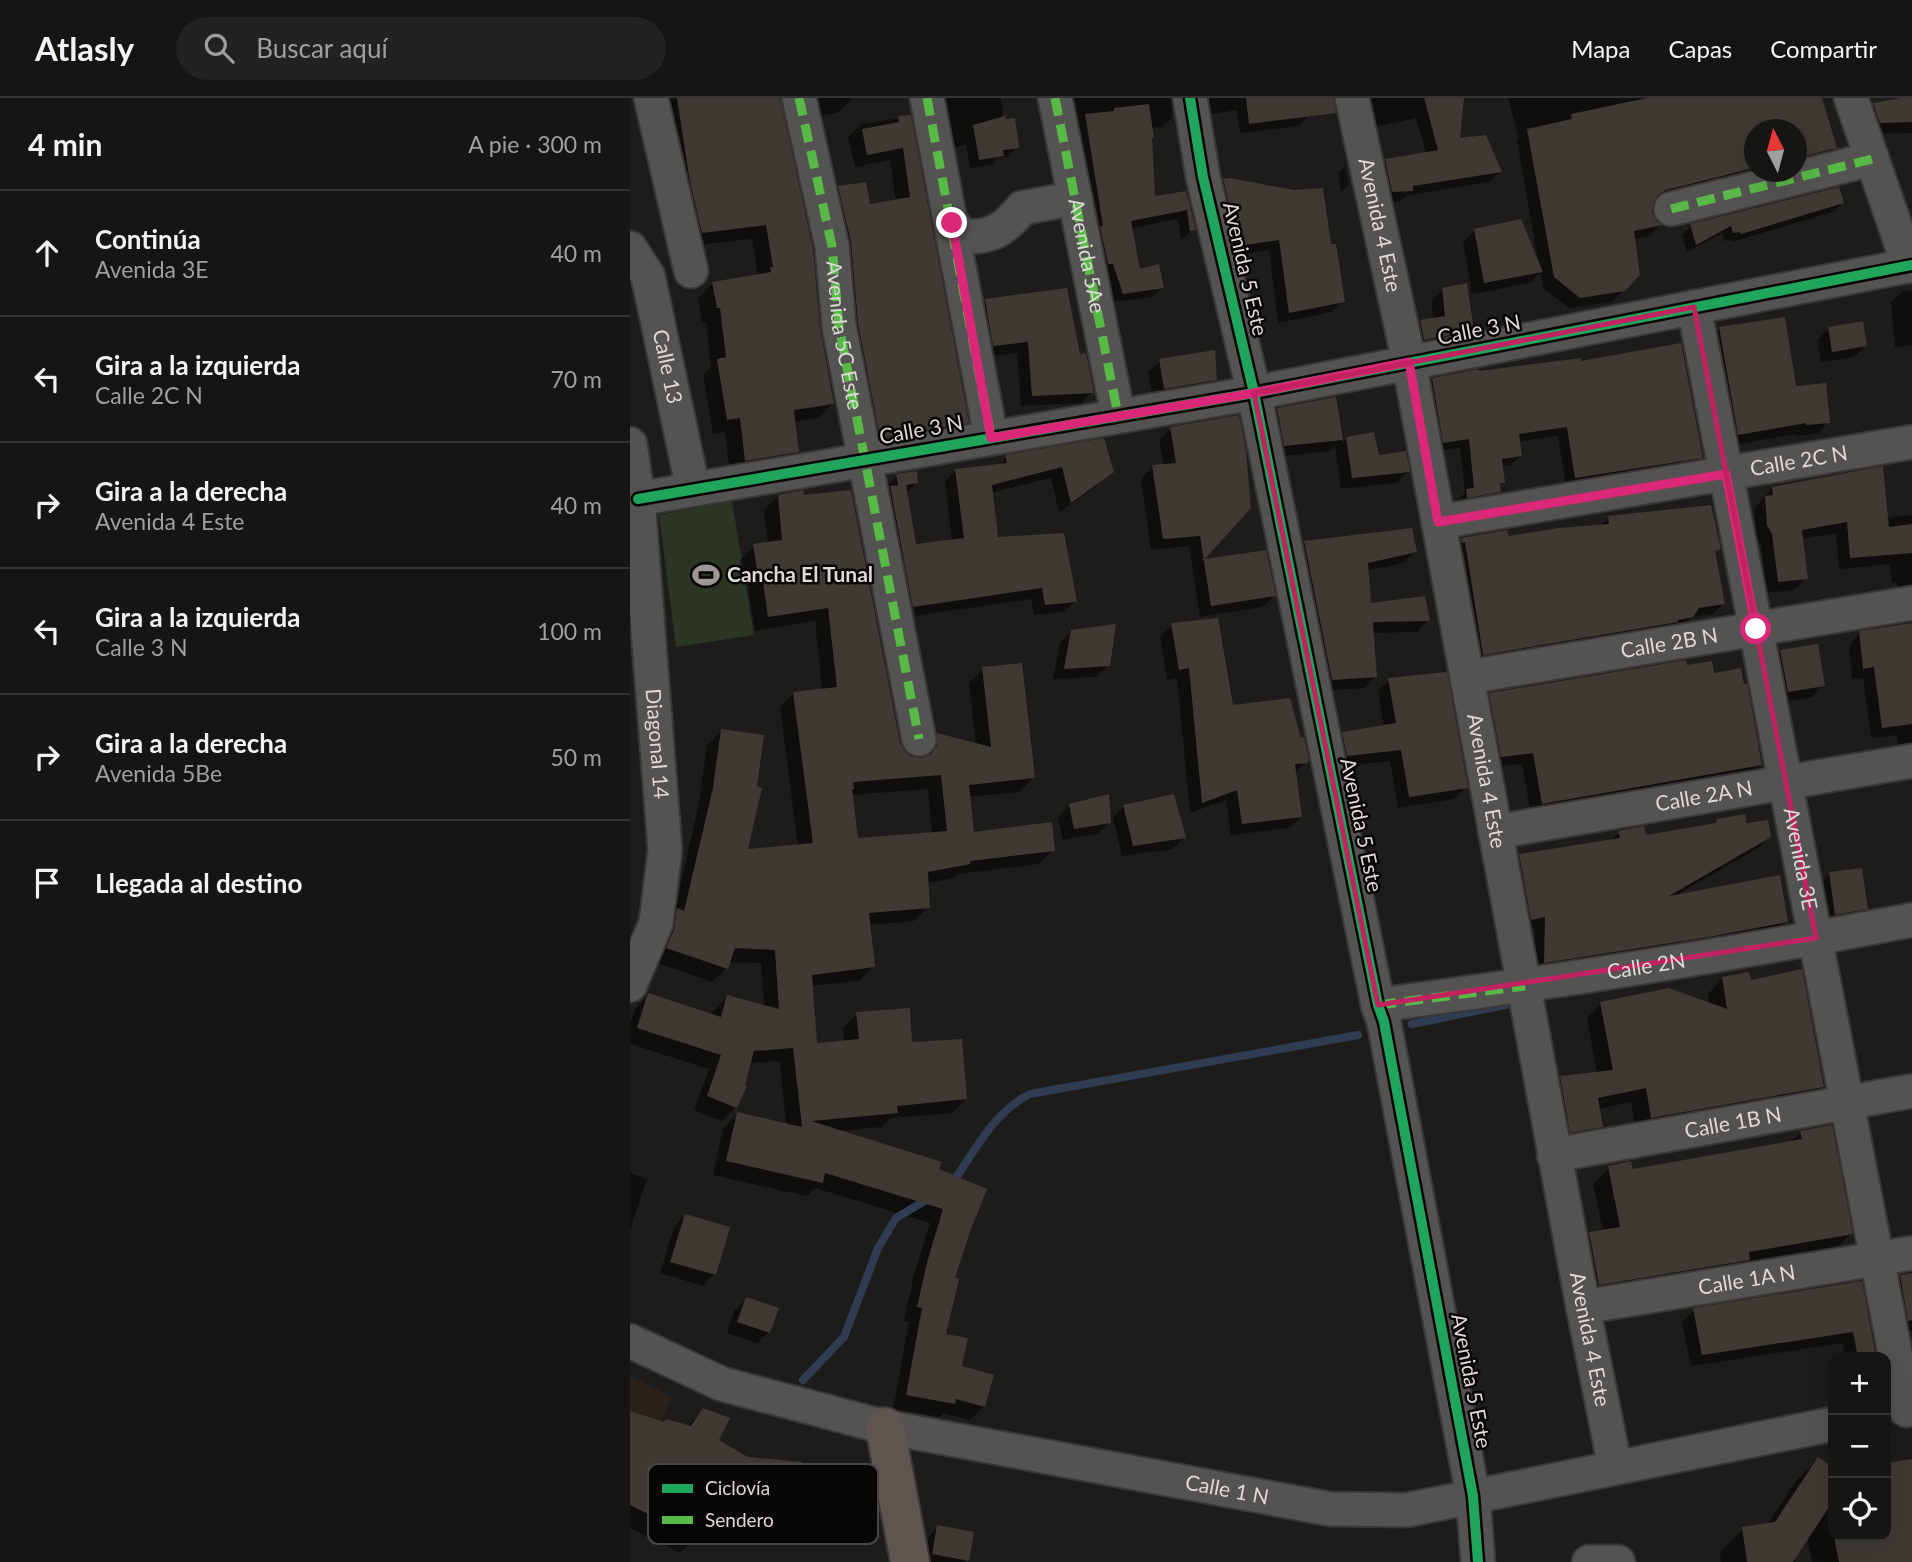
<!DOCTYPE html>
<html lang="es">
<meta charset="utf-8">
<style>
body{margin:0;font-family:Lato,sans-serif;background:#232222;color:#f1f3f6}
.controls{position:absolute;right:21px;bottom:21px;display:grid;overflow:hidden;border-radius:14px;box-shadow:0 7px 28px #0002}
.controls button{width:63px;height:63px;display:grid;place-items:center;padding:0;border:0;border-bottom:2px solid #353434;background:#161514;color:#f1f3f6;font:35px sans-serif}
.compass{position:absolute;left:1114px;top:21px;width:63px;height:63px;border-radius:50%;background:#161514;box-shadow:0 7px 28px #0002;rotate:354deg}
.stop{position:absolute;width:21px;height:21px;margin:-16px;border:5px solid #db2777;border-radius:50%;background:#fff}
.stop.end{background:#db2777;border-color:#fff;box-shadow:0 2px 7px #0008}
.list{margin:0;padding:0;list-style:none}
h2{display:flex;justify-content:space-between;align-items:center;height:91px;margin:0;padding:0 28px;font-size:30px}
h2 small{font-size:23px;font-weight:400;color:#9e9fa0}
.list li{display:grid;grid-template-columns:46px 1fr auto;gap:21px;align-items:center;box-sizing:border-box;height:126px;padding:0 28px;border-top:2px solid #353434}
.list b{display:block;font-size:26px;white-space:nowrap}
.list p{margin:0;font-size:23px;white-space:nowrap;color:#9e9fa0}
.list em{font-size:23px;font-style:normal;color:#9e9fa0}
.icon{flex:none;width:38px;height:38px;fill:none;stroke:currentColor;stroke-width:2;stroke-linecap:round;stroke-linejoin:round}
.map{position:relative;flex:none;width:1282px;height:1464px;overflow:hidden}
header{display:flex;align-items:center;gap:42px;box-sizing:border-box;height:98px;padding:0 35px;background:#161514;border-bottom:2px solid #353434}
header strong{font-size:33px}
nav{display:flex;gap:38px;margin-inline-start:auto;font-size:24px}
.search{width:490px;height:63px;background:#232222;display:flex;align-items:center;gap:18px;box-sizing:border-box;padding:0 24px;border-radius:38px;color:#9e9fa0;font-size:26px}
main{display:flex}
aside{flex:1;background:#161514}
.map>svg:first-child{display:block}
</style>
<header>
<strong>Atlasly</strong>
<div class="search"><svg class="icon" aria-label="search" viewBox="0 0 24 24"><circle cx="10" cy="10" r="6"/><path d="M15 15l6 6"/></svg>Buscar aquí</div>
<nav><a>Mapa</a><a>Capas</a><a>Compartir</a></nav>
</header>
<main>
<aside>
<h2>4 min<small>A pie · 300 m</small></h2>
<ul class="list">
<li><svg class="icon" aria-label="ahead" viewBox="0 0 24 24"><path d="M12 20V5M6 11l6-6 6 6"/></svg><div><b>Continúa</b><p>Avenida 3E</p></div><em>40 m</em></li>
<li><svg class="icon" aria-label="left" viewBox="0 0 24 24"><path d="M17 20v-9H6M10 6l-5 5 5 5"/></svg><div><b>Gira a la izquierda</b><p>Calle 2C N</p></div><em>70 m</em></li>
<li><svg class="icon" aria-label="right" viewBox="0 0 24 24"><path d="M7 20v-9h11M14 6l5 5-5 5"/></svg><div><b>Gira a la derecha</b><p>Avenida 4 Este</p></div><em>40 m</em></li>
<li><svg class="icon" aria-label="left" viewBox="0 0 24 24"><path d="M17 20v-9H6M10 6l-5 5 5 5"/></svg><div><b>Gira a la izquierda</b><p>Calle 3 N</p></div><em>100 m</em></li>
<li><svg class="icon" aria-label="right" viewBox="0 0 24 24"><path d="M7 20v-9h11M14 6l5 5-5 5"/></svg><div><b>Gira a la derecha</b><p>Avenida 5Be</p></div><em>50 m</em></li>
<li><svg class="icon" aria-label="arrive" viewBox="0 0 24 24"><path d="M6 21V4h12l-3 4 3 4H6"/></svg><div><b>Llegada al destino</b></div></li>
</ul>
</aside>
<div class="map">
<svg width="1282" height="1464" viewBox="0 0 1282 1464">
<rect width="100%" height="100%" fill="#1e1c1a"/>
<path fill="#2a211b" d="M0 1278 42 1299 0 1388Z"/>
<path fill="#2c3524" d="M102 403 124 537 46 549 29 417Z"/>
<path fill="#0007" fill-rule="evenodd" d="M30 0H149L203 305 188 320 163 324 167 353 152 368 100 377 95 334 83 336 73 277 81 269 76 224H72L68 200 83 185 128 178 122 141 57 148Z
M166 0H222V1L207 15 175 19Z
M308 0H371L374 23 387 49 377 59 368 60 362 67 340 70 336 46 316 52Z
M440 0H541L542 20 532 29 521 30 524 100 555 95 564 131 551 142 548 121 501 130 509 173 532 190 522 199 483 204 474 174Z
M567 0H676L678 18 669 28 610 35 607 12 572 18Z
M733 0H832L828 42 870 74 859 84 776 98 770 103 752 104 745 73 756 62 796 55 786 20 741 30Z
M878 0H1190L1205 49 1194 60 1167 67V32H1125V74H1141L1021 104 1020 115 1029 128 1019 138 1003 141 1008 177 982 204 939 210 913 190 911 174 900 185 842 196 833 144 845 132 908 162 887 43 889 41Z
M1282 0V35L1239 36 1232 18 1244 6Z
M279 19 337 324 324 337 238 352 196 103 209 90 239 108 266 104 260 62 225 69 218 39 231 26Z
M715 69 719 87 711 93 708 75Z
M594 83 699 148 713 203 702 214 648 225 639 152 598 158 583 94Z
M1212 105 1203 114 1102 144 1101 142 1094 143 1092 135 1057 154 1052 137 1061 128Z
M813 191 842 232 830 244 783 253 779 235 791 224 804 222 801 203Z
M1282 192V247L1265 249 1261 204 1273 193Z
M355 203 449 258 462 294 451 305 391 308 387 255 352 259 344 214Z
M1199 230 1235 248 1224 259 1191 264 1187 242Z
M1090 231 1164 290 1198 324 1187 336 1165 338V336L1097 348 1078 243Z
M530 263 586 281 574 293 523 302 518 274Z
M950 265 1071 359 1062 369 936 388 928 338 888 344 891 358 881 367 871 368 873 384 869 388V393L860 403 828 408 827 402 835 395 830 350 804 353 793 291 802 282Z
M704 301 712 346 717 340 778 374 766 385 711 391 705 348 700 353 643 359 636 323 648 312Z
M541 331 620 410 570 463 635 454 644 498 632 509 570 519 559 448 521 452 511 381 522 369 534 368 529 342Z
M376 359 482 373 470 385 429 415 421 380 361 395 367 441 445 503 434 514 404 517 401 501 284 518H286L275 457H271L283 518 272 520 255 389 267 378 287 384 276 395 284 448 322 443 315 384 326 372 368 368Z
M1142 390 1256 420 1282 417V502L1268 497 1267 484 1262 485 1260 466 1209 471 1206 435 1171 441 1176 480 1164 492 1137 495 1131 448 1127 439 1124 411Z
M148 398 273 654 281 661H294V651L308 637 346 647 339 585 353 571 403 680 389 694 338 699 342 736 423 752 409 766 328 776 324 780 297 785 298 809 284 823 239 827 243 869 229 883 181 888 186 947 214 944 213 930 227 916 281 946 336 1001 322 1015 261 1020 252 1029 206 1033 355 1092 323 1181 314 1238 354 1308 340 1322 314 1315 310 1319 263 1311 279 1224 274 1223 284 1177 300 1125 185 1090 177 1098 83 1077 93 1030 107 1016 156 1027 150 963 119 965 106 1009 92 1023 64 1012 79 971 0 946V926L5 911 19 897 82 918 83 913 97 899 134 909 131 865 98 864 96 870 82 884 24 864 34 826 44 816 69 705 77 647 91 633 116 753 168 748 150 609 164 595 192 592 185 523 125 533 117 484H113L110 462 124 448 138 446 134 412ZM298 691 302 736 227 741 221 697Z
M979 419 1089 450 1084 455 1093 506 1083 516 1061 519 1051 529 843 566 822 451 832 441 877 440 969 429Z
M675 444 785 454 773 465 736 473 739 507 798 522 787 534 742 535 746 578 734 590 691 593 664 456Z
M1282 526V649L1269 652 1267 637 1241 640 1233 580 1222 581 1219 547 1230 535Z
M542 527 602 608 677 662 665 675 671 719 659 730 601 737 596 702 560 715 547 580 537 582 530 539Z
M441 533 478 567 466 579 423 581 430 545Z
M1151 554 1193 587 1182 599 1146 605 1139 566Z
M1056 569 1083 577 1131 667 1119 678 901 717 892 666 860 670 849 608 860 596Z
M759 582 836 689 824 701 768 710 760 663 706 669 702 647 713 635 754 629 748 593Z
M439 708 479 724 468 736 433 742 428 719Z
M494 708 554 739 543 751 492 758 483 720Z
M1115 727 1139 739 1128 750 1043 799 1156 823 1145 834 904 875 905 829 891 832 879 768 890 757 980 744 989 734 1014 739Z
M1200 776 1236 810 1224 822 1194 827 1188 788Z
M1092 881 1119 884 1192 989 1178 1003 1007 1034 1001 1004 968 1011 971 1028 957 1043 926 1048 916 995 931 980 967 976 957 920 971 906 1080 907 1078 896Z
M1171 1034 1221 1136 1205 1151 953 1202 944 1151 960 1136 973 1133 963 1086 979 1070 1001 1073 1160 1045Z
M0 1075 17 1081 0 1132Z
M55 1117 98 1130 84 1176 73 1188 30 1175 44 1129Z
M1282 1176V1232L1267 1233 1259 1190 1270 1178Z
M1230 1185 1244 1259H1215L1212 1245 1061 1268 1052 1224 1064 1212Z
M116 1201 139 1234 127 1245 97 1235 104 1213Z
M73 1312 87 1342 168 1386 152 1402 81 1396 66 1439 50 1455 0 1430V1315L33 1326 57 1329Z
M1188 1361 1203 1371V1438H1256V1367L1282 1362V1464H1182L1177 1439 1164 1459 1165 1464H1091L1090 1454 1113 1431 1137 1427 1165 1384Z
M308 1429 342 1435 337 1464H293L298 1439Z"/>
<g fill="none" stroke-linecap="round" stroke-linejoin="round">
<path stroke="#303c51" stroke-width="8" d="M782 926 875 907
M321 1087C343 1056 364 1013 400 996L728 937
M173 1282 214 1239 248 1150 266 1120 301 1099"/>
</g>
<path fill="#3d3a34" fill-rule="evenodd" d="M47 0H150L183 151 190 230 204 306 164 312 169 354 115 363 110 320 97 322 87 261 96 259 90 210H87L82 184 141 174 140 169H143L136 127 72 135 60 84Z
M616 0H703L706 15 619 26Z
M794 0H834L830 40 856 37 872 74 783 88V93L762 94 755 61 808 52Z
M1017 0H1192L1207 50 1166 60V32H1124V70L1036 92 1028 97 1023 105 1022 115 1027 124 1032 127 1004 133 1010 177 995 193 950 200 924 179 897 31 942 21 941 16Z
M1271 0H1282V24L1250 25 1243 5Z
M519 6 524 40H522L525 98 556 93 566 132 560 133 557 112 501 123 510 171 529 166 534 190 493 196 483 166H478L470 128H473L455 16 484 13V10Z
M281 17 339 325 250 340 228 225 221 144 208 88 236 84 240 106 280 99 273 50 237 57 232 31 269 24 268 18Z
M375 18 376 21 385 20 389 50 373 52 374 58 349 62 343 27Z
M600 80 664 92 693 90 701 146H706L715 204 659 215 649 142 609 148 593 81Z
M1209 89 1214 105 1111 136 1110 134 1103 135 1101 128 1066 147 1060 126Z
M891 121 913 174 854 185 844 131Z
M837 185 844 233 794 242 790 222 815 218 812 190Z
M437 190 450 256 456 255 464 295 402 298 398 244 363 248 355 201Z
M1155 219 1166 288 1196 285 1200 325 1176 327V325L1108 337 1089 229Z
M1233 223 1237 248 1202 254 1198 229Z
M1051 245 1073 360 945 380 937 329 889 336 892 358 872 361 875 385H870L871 394 837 400 836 391 844 390 839 341 813 345 802 280 849 271V273L951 260V263Z
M585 252 587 282 534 291 529 261Z
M706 299 713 342 654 348 647 310Z
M609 317 616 352 621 410 575 461 636 452 646 498 581 508 570 438 533 441 522 367 546 365 540 329Z
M744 334 749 357 776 353 780 374 722 380 716 339Z
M474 340 484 374 441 405 432 369 362 387 368 439 434 435 447 504 415 507 412 490 283 509 260 388 268 387 266 376 287 373 288 385 276 387 286 446 334 440 325 371 377 365 375 357Z
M1253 368 1259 429 1282 426V455L1220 460 1217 424 1172 432 1178 481 1148 484 1142 436 1137 427 1135 398 1143 397 1142 389Z
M173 392 174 397 221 392 270 645 275 654 282 659 292 660 301 656 307 647V635L361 649 352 569 392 565 405 680 339 687 344 734 422 724 425 753 340 763V766L298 774 300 810 239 815 245 869 182 877 187 945 229 941 226 914 280 910 282 944 332 941 337 1001 267 1008 268 1015 181 1023 312 1064 309 1071 357 1091 341 1131 325 1180 329 1181 316 1236 338 1240 332 1268 364 1277 355 1309 326 1301 325 1306 276 1297 292 1210 287 1209 298 1161 313 1111 195 1075 193 1085 96 1063 107 1014 172 1029 163 950 124 953 115 987 117 988 107 1010 77 998 91 957 7 930 18 895 91 919 97 897 149 911 145 852 105 850 98 871 36 850 44 832 47 810 54 813 83 690 91 631 134 637 127 688 132 690 118 751 183 745 163 594 207 589 198 510 138 519 131 471H127L123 446 152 442 148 397ZM311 677 317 733 228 740 222 691H224L223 684Z
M1081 407 1091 451 1085 453 1095 506 1069 510 1063 519 1048 522V524L853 557 835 444 832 445 831 440 877 432 879 438 929 430 979 426 978 418Z
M782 430 787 454 738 465 741 505 795 498 800 523 743 524 747 579 702 582 674 443Z
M588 520 603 607 660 600 671 640 674 639 679 662 677 665 665 666 672 719 612 726 607 692 572 705 559 570 549 572 541 525Z
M1282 525V626L1252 630 1244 569 1233 571 1229 533Z
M486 526 480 568 434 571 441 532Z
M1188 546 1195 588 1158 594 1150 552Z
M1056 562 1057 567 1082 563 1084 575 1111 570 1114 586 1117 585 1132 667 912 706 903 655 871 659 859 595Z
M817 574 838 690 779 699 771 652 717 658 712 634 766 625 758 580Z
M479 696 481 725 444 731 439 706Z
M544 696 556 740 503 748 493 707Z
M1115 716 1116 725 1138 722 1141 739 1039 798 1150 777 1158 824 1079 839 914 865 915 819 901 822 889 756 990 740 988 733 1014 728 1016 737 1086 725 1087 721Z
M1232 770 1238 811 1205 817 1199 774Z
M1172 871 1194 989 1021 1020 1016 990 968 1000 973 1029 940 1035 930 978 983 972 970 904 1039 890 1097 911 1092 879 1119 874 1121 882Z
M1202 1027 1223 1136 1119 1154 1120 1162 969 1187 959 1134 990 1129 978 1068 1001 1063 1003 1071 1172 1041 1170 1033Z
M55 1116 100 1129 86 1177 40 1164Z
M1282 1175V1222L1278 1223 1270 1177Z
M1232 1183 1246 1259H1228L1223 1234 1072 1257 1063 1210Z
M116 1199 149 1210 140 1235 107 1224Z
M73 1310 100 1320 89 1342 118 1359 172 1364 170 1387 88 1380 67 1440 0 1407V1313L34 1324 36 1321 61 1328Z
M1188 1359 1203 1369V1403L1163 1464H1117L1112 1429 1145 1424Z
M1282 1361V1464H1209L1204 1438H1256V1365Z
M307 1427 344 1434 339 1463 302 1456Z"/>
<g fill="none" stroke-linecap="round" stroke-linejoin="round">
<defs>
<g id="minor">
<path d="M21 0 61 173"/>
<path id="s1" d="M169 0 202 148 209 228 289 641"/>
<path d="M297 0 361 339"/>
<path id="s2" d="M425 0 488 317"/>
<path d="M560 0 573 79 624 295 748 907 754 924 843 1398 848 1464"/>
<path id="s3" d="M722 0 779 264 953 1209 985 1369"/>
<path d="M1221 0 1279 168"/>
<path d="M1041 111 1242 61"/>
<path d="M322 125 334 139C363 139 374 132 392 110L445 100"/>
<path id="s4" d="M0 150 18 178 63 391"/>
<path id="s5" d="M1064 209 1276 1312"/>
<path id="s6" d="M0 346 8 401 35 752 26 825 0 887"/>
<path d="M8 401 624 295 1282 167"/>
<path id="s7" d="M808 424 1282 344"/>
<path id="s8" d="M837 579 1282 505"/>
<path id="s9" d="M865 734 1282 663"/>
<path id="s10" d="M748 907C927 884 1105 856 1282 822"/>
<path id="s11" d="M924 1057 1282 993"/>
<path id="s12" d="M953 1209 1282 1155"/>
<path id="s13" d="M0 1243 92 1286 255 1329 700 1411 777 1412 1203 1326"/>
<path d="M959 1464H988"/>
</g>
<path id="major" d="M255 1329 280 1464"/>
</defs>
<use href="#minor" stroke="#3a3837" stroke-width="37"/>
<use href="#major" stroke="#3a3837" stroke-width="42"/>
<use href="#minor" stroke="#555351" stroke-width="33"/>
<use href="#major" stroke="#5f5550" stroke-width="38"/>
<path stroke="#58b947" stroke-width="9" stroke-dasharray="18 9" stroke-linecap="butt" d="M169 0 202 148 209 228 289 641
M297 0 361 339
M425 0 488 317
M1041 111 1242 61
M748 907 895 888"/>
<defs>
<path id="cycleway" d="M560 0 573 79 624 295 748 907 754 924 843 1398 848 1464
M8 401 624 295 1282 167"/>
</defs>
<use href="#cycleway" stroke="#080605" stroke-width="15"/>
<use href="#cycleway" stroke="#20a55d" stroke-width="10"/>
</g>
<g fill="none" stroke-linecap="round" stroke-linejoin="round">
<path stroke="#db2777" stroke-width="9" d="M322 125 361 340 624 295 779 264 808 424 1096 376 1126 531"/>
</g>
<path fill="none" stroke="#c32261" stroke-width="5" stroke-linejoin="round" d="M1064 209 1186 840 748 907 624 295Z"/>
<defs>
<symbol id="stadium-bare" viewBox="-9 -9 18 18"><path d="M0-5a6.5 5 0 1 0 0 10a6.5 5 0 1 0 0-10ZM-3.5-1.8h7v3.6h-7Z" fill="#9b9896" stroke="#080605" stroke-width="2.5" paint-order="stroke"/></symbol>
</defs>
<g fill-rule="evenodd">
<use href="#stadium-bare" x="57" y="458" width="38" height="38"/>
</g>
<g text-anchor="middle" stroke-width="5" stroke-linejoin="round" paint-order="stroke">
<g font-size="21" fill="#dedad8" stroke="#080605">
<text dy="7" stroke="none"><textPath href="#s3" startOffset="130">Avenida 4 Este</textPath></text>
<text dy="7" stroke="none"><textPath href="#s2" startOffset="161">Avenida 5Ae</textPath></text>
<text transform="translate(615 171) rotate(77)" y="7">Avenida 5 Este</text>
<text transform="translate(849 232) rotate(-11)" y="7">Calle 3 N</text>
<text dy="7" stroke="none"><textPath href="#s1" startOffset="242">Avenida 5C Este</textPath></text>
<text dy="7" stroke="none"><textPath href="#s4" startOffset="126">Calle 13</textPath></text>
<text transform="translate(291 332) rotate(-10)" y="7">Calle 3 N</text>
<text dy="7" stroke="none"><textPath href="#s7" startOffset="366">Calle 2C N</textPath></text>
<text dy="7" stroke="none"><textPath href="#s8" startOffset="205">Calle 2B N</textPath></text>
<text dy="7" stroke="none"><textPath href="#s6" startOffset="301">Diagonal 14</textPath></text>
<text dy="7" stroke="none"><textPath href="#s3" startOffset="696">Avenida 4 Este</textPath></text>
<text dy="7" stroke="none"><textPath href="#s9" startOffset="212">Calle 2A N</textPath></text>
<text transform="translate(731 727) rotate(78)" y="7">Avenida 5 Este</text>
<text dy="7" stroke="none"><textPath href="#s5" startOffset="562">Avenida 3E</textPath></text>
<text dy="7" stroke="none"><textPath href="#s10" startOffset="271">Calle 2N</textPath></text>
<text dy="7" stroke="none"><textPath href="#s11" startOffset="182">Calle 1B N</textPath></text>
<text dy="7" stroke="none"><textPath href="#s12" startOffset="166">Calle 1A N</textPath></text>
<text dy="7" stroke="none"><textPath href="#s3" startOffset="1264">Avenida 4 Este</textPath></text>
<text transform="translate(841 1283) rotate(79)" y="7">Avenida 5 Este</text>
<text dy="7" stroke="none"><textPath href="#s13" startOffset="618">Calle 1 N</textPath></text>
</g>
<g font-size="21" font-weight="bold" fill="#dedad8" stroke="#080605" text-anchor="start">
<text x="97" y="484">Cancha El Tunal</text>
</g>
</g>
<rect x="18" y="1366" width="230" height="80" rx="10" fill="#080605" stroke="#484644" stroke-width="2"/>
<rect x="32" y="1386" width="31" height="9" fill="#20a55d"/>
<rect x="32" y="1418" width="31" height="8" fill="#58b947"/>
<g font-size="19" fill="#dedad8">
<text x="75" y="1397">Ciclovía</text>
<text x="75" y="1429">Sendero</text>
</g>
</svg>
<div class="controls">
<button>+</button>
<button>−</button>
<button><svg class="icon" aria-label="locate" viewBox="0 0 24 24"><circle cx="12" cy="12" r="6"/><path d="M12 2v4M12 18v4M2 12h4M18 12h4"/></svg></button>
</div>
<svg class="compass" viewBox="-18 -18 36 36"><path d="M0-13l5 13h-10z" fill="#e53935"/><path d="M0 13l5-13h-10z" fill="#9e9fa0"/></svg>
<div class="stop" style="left:1126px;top:531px"></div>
<div class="stop end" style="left:322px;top:125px"></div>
</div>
</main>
